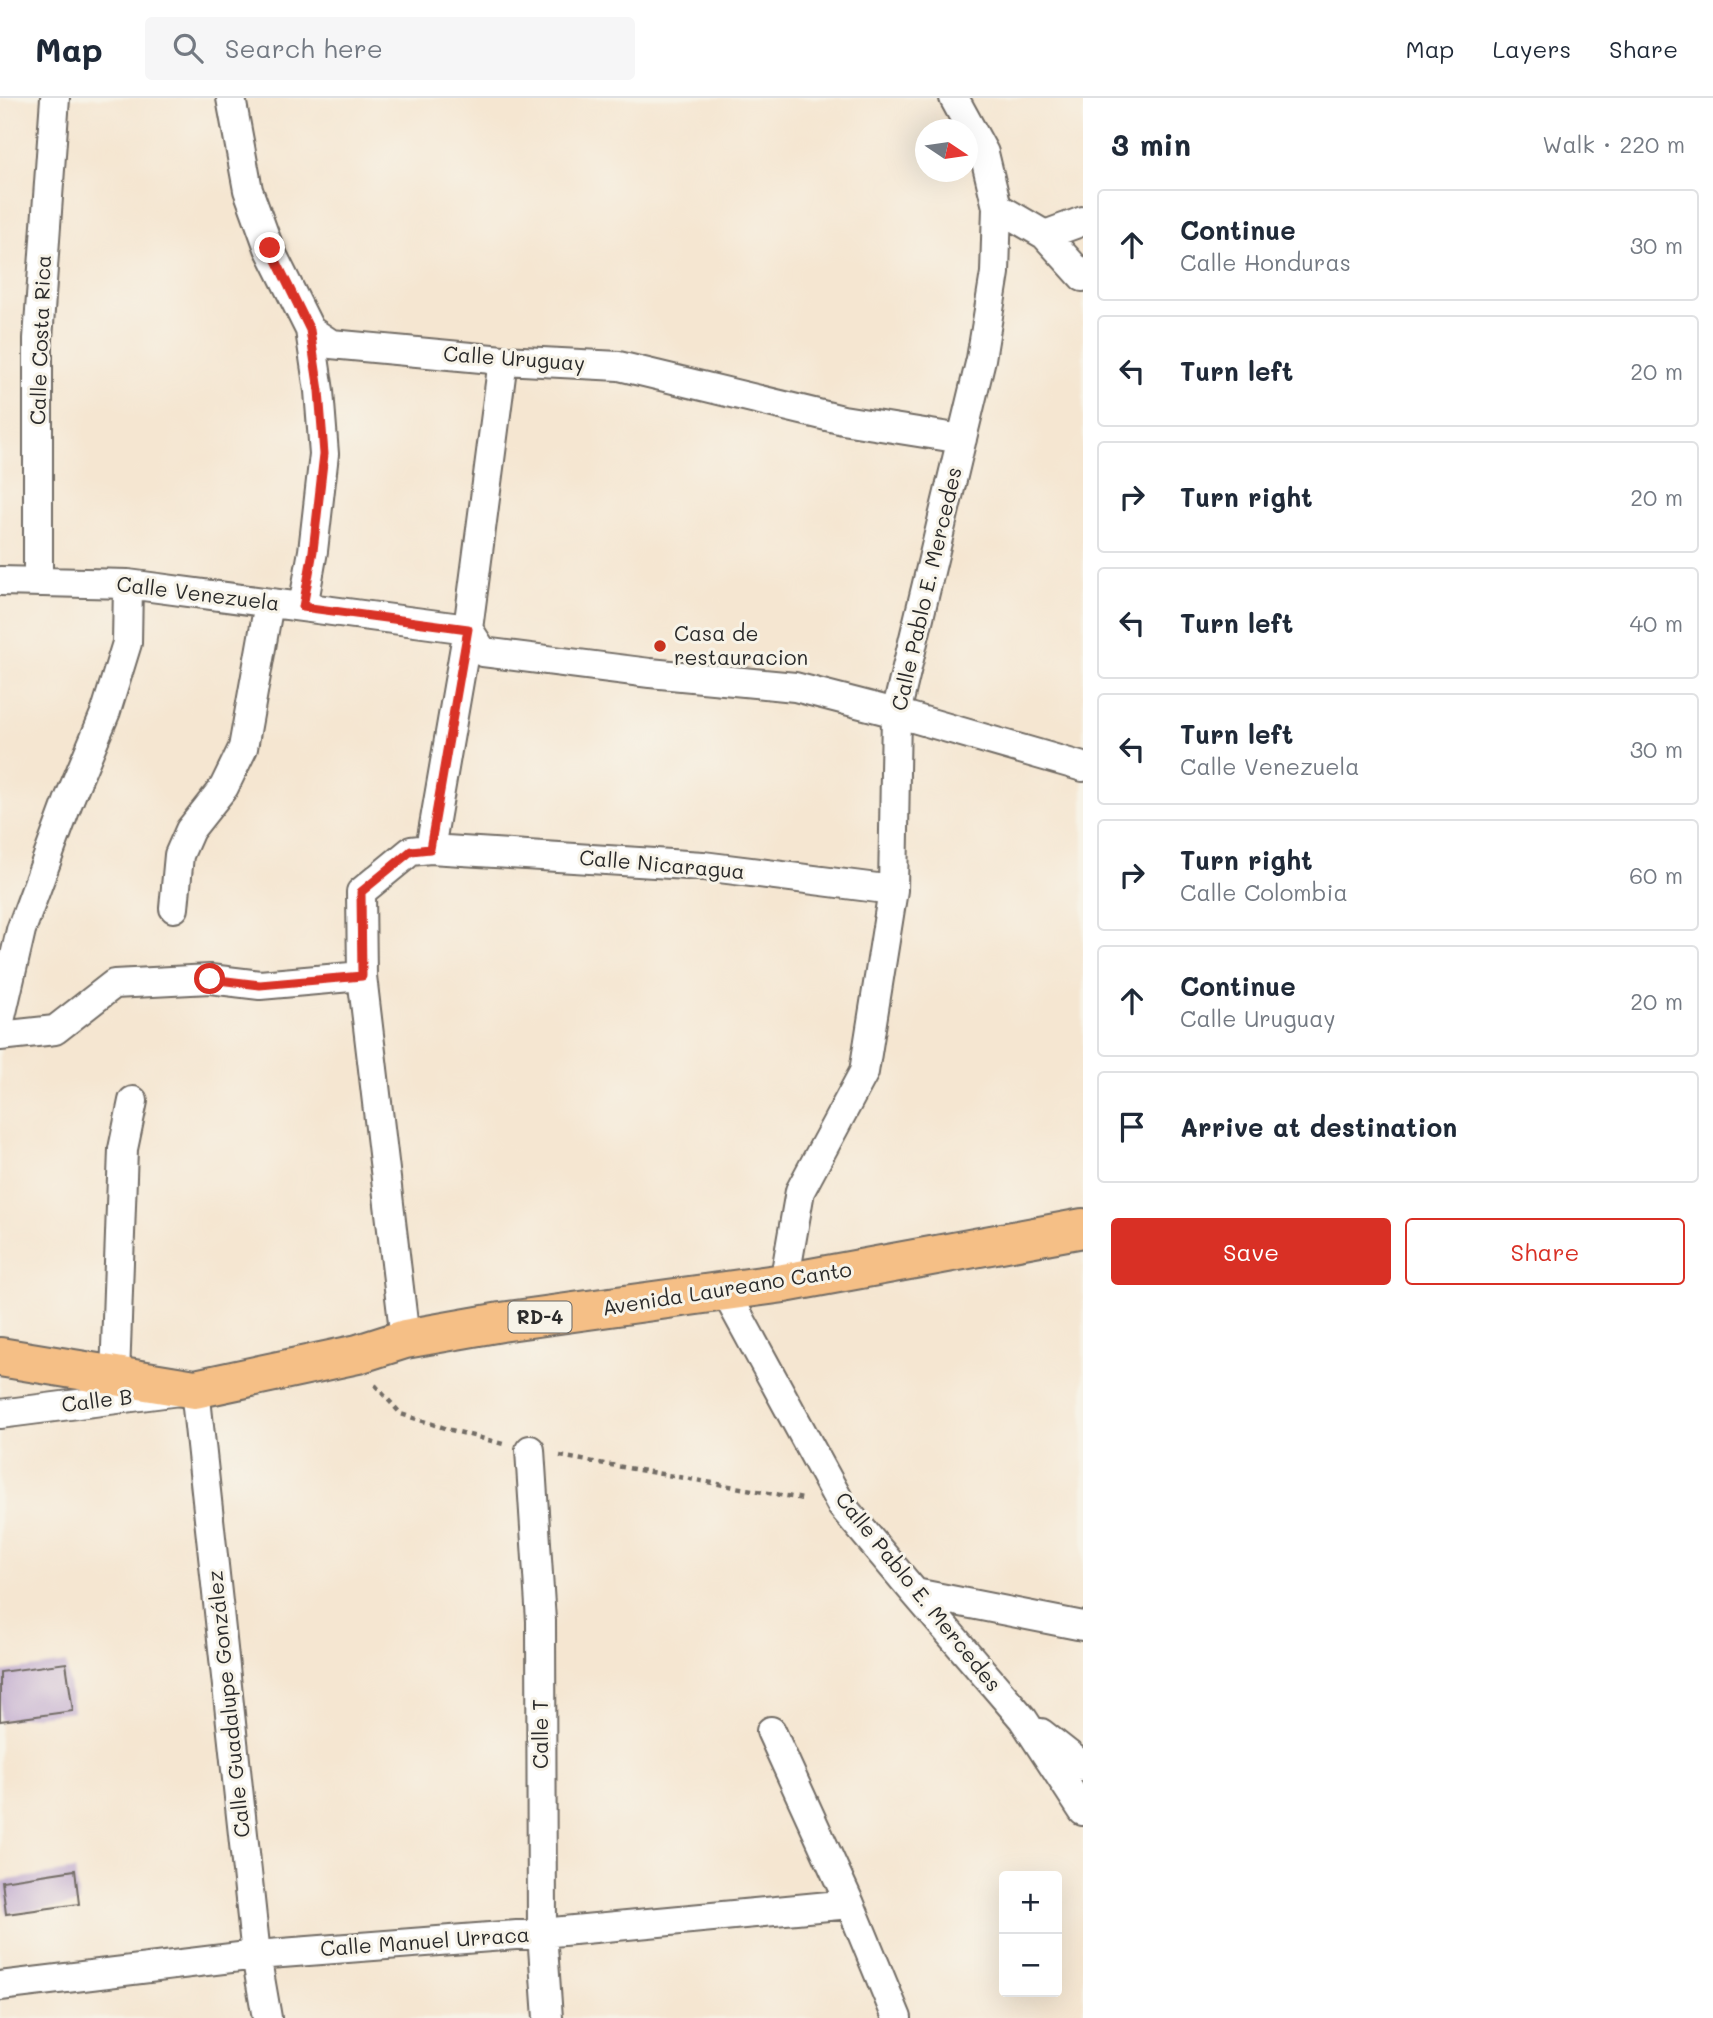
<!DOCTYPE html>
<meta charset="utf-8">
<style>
body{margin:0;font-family:Mali,sans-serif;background:#f6f6f7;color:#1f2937}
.controls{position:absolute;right:21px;bottom:21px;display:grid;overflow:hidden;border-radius:7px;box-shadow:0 7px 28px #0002}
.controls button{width:63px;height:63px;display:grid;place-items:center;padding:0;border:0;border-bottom:2px solid #e0e1e3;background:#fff;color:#1f2937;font:35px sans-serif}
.compass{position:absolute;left:915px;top:21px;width:63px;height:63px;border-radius:50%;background:#fff;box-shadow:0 7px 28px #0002;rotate:103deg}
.stop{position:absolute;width:21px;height:21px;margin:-16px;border:5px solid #d93025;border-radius:50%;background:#fff}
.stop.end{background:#d93025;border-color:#fff;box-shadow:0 2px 7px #0008}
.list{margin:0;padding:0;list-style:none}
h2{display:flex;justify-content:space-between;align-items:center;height:91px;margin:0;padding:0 28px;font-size:30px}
h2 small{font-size:23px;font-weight:400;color:#747a83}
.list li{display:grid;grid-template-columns:46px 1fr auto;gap:21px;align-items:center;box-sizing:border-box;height:112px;margin:0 14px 14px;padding:0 14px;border:2px solid #e0e1e3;border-radius:7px}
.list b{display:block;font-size:26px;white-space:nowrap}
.list p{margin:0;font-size:23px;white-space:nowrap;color:#747a83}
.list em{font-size:23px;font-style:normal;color:#747a83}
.actions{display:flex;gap:14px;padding:21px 28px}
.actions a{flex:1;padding:16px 0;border:2px solid #d93025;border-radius:7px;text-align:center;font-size:24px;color:#d93025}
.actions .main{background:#d93025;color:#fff}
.icon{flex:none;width:38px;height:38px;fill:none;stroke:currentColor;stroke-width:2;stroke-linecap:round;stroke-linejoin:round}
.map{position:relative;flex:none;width:1083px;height:1920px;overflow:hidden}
header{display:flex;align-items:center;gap:42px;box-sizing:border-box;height:98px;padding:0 35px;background:#fff;border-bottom:2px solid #e0e1e3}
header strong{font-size:33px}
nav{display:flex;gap:38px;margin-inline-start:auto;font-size:24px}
.search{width:490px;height:63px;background:#f6f6f7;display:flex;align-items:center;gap:18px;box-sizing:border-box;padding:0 24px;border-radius:7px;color:#747a83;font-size:26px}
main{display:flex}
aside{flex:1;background:#fff}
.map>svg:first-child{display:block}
</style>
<header>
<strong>Map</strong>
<div class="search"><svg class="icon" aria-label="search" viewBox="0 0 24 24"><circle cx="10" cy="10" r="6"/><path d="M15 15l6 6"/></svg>Search here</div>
<nav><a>Map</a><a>Layers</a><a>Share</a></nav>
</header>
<main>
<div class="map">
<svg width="1083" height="1920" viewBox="0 0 1083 1920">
<rect width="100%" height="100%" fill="#f7f3e8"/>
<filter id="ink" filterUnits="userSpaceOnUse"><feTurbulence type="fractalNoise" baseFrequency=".0143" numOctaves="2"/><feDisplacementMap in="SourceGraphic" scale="14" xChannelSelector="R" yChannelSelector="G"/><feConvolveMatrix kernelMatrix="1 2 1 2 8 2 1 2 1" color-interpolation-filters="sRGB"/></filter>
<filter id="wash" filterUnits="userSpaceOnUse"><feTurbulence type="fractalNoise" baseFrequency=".00686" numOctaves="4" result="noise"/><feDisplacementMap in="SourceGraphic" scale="28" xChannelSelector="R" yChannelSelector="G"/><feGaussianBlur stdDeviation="1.57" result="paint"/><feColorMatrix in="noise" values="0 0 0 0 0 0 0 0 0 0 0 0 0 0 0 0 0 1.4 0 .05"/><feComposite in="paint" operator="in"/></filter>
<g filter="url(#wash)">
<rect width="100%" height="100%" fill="#f5e6d1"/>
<g id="blocks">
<path fill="#baa2cc" d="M66 1565 73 1613 0 1623V1574Z
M75 1772 79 1806 6 1816 2 1783Z"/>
</g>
</g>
<g filter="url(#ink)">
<use href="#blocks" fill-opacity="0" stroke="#726c65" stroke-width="2"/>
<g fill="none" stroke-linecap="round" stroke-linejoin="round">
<defs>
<path id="minor" d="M231 0 248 92 269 150 310 232 331 246 503 262 619 268 843 322 962 341
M997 109 1045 137 1083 179
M1045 137 1083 123
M0 483 128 486 468 531 483 554 650 575 795 589 896 615 1083 669
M38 484V241L55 0
M303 509 313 453 324 356 319 293 310 232
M430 751 703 768 893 792
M174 810 179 757 190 732 224 689 243 650 269 505
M0 923 21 832 68 704 106 613 127 545 128 486
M0 938 55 932 114 886 210 881 260 887 362 878
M784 1185 800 1093 864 974 893 792 896 615 981 261 995 175 997 109 984 55 954 0
M725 1193 842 1408 915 1495 1023 1621 1083 1713
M405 1241 362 878 361 794 411 753 430 751 468 531 503 262
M115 1278 123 1051 133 1003
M0 1316 195 1291 256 1857 267 1920
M530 1352 541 1523 542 1835 548 1920
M915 1495 1083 1528
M771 1633 850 1806 897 1920
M1041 1635 1083 1668
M0 1888 256 1857 542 1835 850 1806"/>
<path id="primary" d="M0 1259 195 1291 358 1256 405 1241 501 1224 784 1185 1083 1130"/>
</defs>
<use href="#minor" stroke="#726c65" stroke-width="32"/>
<use href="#primary" stroke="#726c65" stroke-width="42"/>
<path stroke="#726c65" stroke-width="4.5" stroke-dasharray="5 5" stroke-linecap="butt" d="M375 1287 401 1316 451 1332 503 1346
M560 1358 803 1401"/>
<use href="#minor" stroke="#fff" stroke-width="28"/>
<use href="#primary" stroke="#f5bf86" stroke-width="38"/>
</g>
</g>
<g fill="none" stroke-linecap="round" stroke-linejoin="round" filter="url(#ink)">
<path stroke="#d93025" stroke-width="9" d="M210 881 260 887 362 878 361 794 411 753 430 751 468 531 303 509 313 453 324 356 319 293 310 232 270 150"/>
</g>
<circle fill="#c8321e" stroke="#f7f3e8" stroke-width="2.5" cx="660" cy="548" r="7"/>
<g text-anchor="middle" stroke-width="6" stroke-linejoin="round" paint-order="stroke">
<rect fill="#f7f3e8" stroke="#686764" stroke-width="2" x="508.5" y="1203.5" width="63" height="31" rx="5"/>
<g font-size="19" font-weight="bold" fill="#2b2b2b">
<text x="540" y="1226">RD-4</text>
</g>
<g font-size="21" fill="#2b2b2b" stroke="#f7f3e8">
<text transform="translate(41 242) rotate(-88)" y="7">Calle Costa Rica</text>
<text transform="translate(514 261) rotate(4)" y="7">Calle Uruguay</text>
<text transform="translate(927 491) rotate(-77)" y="7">Calle Pablo E. Mercedes</text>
<text transform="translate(198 496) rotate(7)" y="7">Calle Venezuela</text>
<text transform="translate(662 767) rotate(5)" y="7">Calle Nicaragua</text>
<text transform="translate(727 1191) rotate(-9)" y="7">Avenida Laureano Canto</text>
<text transform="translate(97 1303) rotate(-7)" y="7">Calle B</text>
<text transform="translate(918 1494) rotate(51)" y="7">Calle Pablo E. Mercedes</text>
<text transform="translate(229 1606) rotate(-96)" y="7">Calle Guadalupe González</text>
<text transform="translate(541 1636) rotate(-90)" y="7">Calle T</text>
<text transform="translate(425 1844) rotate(-4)" y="7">Calle Manuel Urraca</text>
</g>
<g font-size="21" fill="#2b2b2b" stroke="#f7f3e8" text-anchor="start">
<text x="674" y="543">Casa de<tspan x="674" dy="24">restauracion</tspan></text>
</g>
</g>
</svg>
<div class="controls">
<button>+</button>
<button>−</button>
</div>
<svg class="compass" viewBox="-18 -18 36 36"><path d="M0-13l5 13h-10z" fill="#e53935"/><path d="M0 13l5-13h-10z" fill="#747a83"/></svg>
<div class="stop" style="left:210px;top:881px"></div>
<div class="stop end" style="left:270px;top:150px"></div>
</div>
<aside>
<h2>3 min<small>Walk · 220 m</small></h2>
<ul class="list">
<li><svg class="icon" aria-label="ahead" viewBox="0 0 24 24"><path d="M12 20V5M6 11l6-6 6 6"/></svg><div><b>Continue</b><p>Calle Honduras</p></div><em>30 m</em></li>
<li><svg class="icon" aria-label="left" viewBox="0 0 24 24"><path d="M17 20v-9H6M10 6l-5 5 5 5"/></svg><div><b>Turn left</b></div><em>20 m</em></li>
<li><svg class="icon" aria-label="right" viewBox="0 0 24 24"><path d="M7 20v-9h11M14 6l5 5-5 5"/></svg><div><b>Turn right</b></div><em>20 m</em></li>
<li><svg class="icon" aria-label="left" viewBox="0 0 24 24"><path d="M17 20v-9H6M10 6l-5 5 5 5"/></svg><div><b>Turn left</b></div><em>40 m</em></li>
<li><svg class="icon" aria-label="left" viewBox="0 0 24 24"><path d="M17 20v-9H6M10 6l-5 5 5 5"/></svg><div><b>Turn left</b><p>Calle Venezuela</p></div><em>30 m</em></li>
<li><svg class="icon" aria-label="right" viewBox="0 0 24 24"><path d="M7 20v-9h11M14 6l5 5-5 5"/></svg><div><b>Turn right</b><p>Calle Colombia</p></div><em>60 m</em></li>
<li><svg class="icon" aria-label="ahead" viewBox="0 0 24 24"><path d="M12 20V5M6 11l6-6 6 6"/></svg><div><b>Continue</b><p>Calle Uruguay</p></div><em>20 m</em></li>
<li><svg class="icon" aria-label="arrive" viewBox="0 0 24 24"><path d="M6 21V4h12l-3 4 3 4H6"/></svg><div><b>Arrive at destination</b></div></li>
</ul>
<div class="actions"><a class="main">Save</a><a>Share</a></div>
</aside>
</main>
